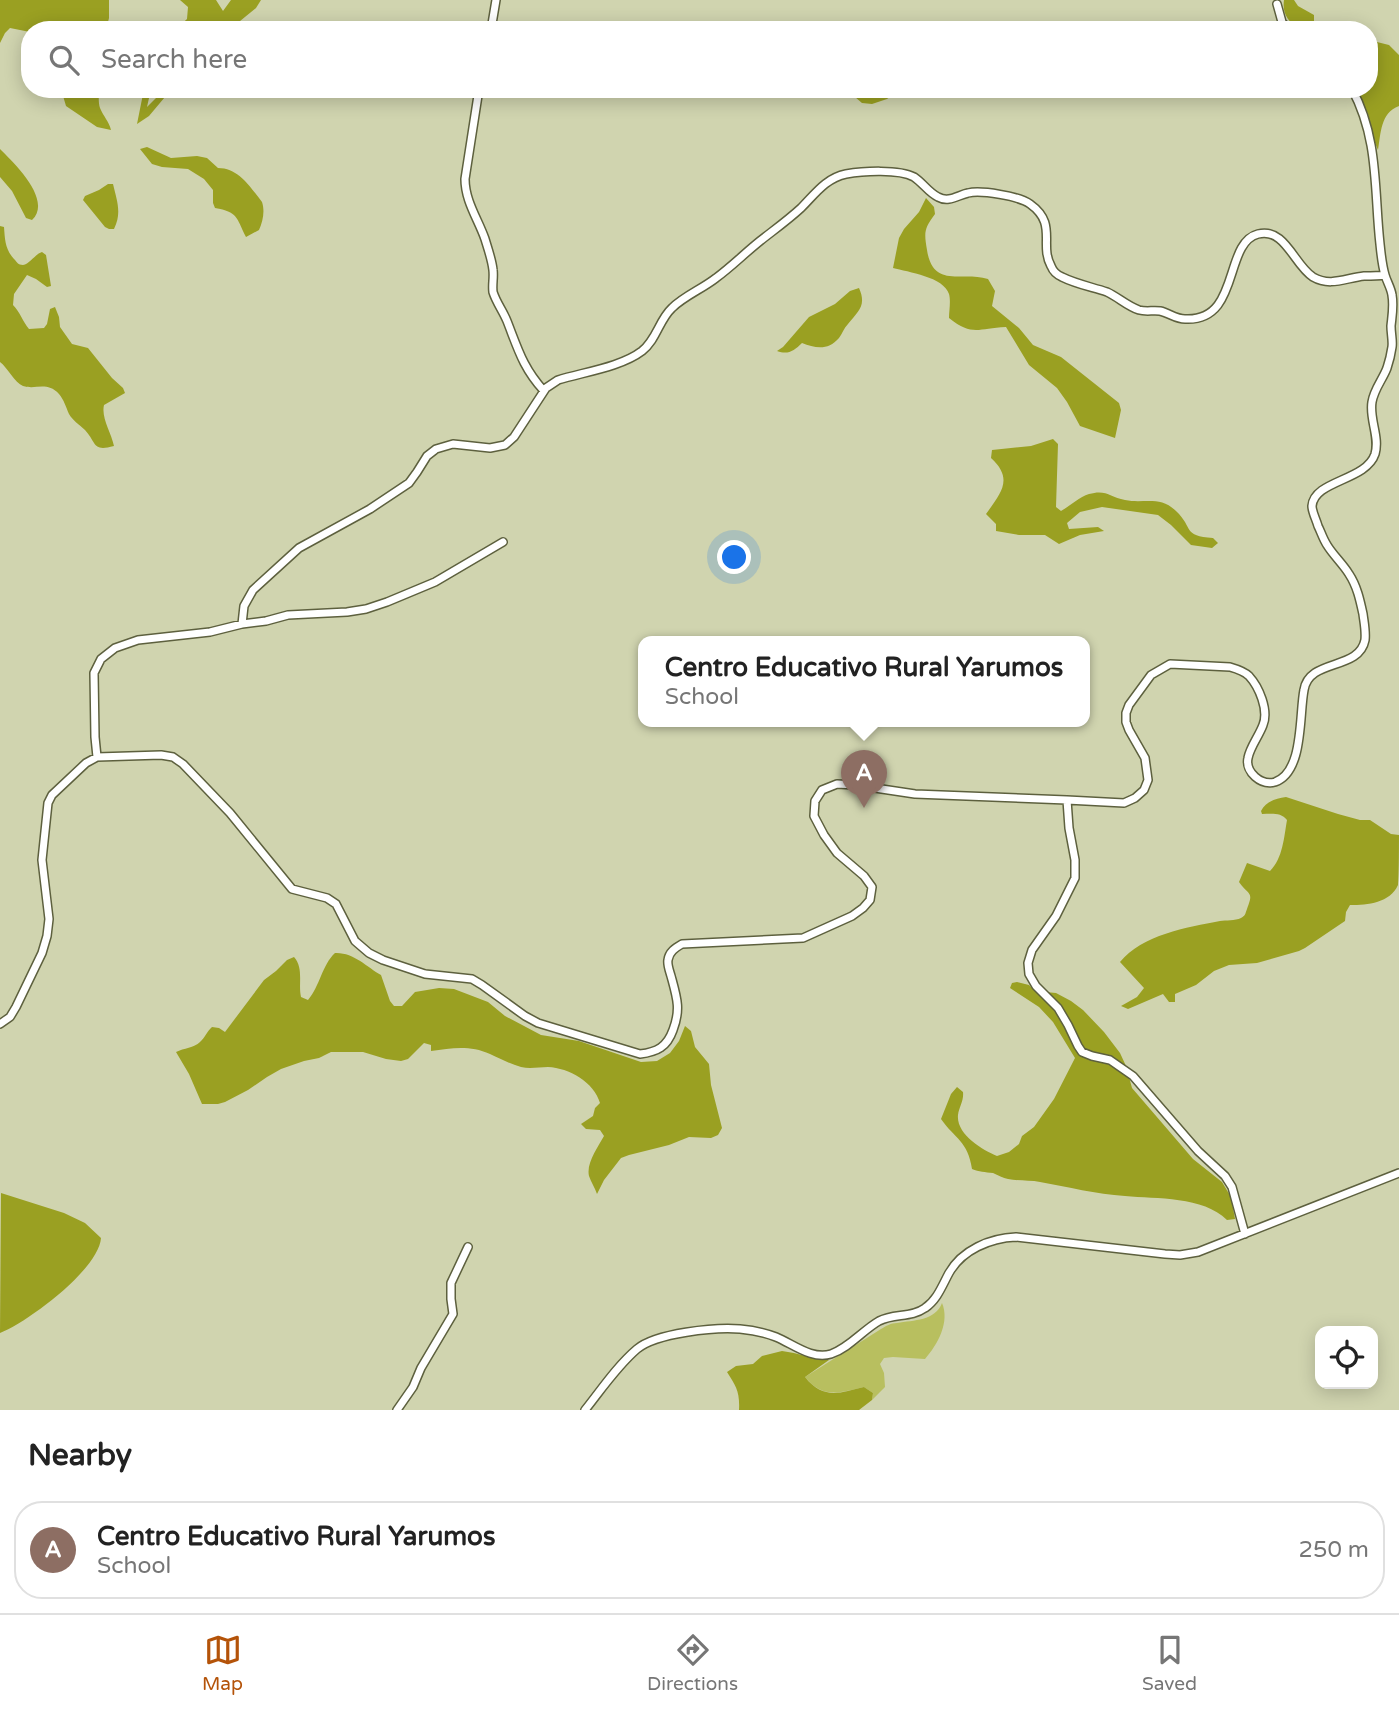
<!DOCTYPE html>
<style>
body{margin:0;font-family:"Varela Round",sans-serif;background:#f2f2f2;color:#222}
.controls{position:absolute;right:21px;bottom:21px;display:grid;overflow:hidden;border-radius:14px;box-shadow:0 4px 18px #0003}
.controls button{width:63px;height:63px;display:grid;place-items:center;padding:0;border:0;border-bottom:2px solid #e0e0e0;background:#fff;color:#222;font:35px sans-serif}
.you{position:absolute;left:735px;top:558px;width:24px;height:24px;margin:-18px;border:5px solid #fff;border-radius:50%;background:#1a73e8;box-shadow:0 0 0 10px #1a73e833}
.badge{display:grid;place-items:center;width:46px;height:46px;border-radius:50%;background:#b45309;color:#fff;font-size:23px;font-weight:700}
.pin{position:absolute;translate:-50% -58px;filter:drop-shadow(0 2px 4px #0008)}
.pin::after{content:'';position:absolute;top:37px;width:24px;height:21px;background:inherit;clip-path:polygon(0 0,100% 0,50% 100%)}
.popup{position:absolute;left:638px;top:636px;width:452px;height:91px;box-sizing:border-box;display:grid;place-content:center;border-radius:14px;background:#fff;filter:drop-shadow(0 2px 5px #0005);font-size:23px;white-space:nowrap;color:#767676}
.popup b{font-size:26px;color:#222}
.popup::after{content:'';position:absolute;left:50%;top:100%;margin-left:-14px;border:14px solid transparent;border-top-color:#fff}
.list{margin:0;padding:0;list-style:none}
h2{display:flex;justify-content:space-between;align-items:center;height:91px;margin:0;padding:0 28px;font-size:30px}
h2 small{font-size:23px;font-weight:400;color:#767676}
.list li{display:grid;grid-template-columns:46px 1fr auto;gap:21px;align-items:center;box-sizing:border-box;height:98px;margin:0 14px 14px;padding:0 14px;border:2px solid #e0e0e0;border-radius:28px}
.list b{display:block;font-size:26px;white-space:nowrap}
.list p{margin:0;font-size:23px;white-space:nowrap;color:#767676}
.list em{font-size:23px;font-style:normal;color:#767676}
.icon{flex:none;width:38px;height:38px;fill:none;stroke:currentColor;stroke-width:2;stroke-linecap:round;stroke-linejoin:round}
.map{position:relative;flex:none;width:1399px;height:1410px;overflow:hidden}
.search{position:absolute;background:#fff;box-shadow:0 4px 18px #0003;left:21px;right:21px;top:21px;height:77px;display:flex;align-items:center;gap:18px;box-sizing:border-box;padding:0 24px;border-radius:28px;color:#767676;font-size:26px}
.sheet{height:203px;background:#fff}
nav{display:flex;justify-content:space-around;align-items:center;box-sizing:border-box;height:98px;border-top:2px solid #e0e0e0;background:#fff;font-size:19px;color:#767676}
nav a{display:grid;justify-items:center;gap:4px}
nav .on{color:#b45309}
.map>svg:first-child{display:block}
</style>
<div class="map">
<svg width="1399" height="1410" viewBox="0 0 1399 1410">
<rect width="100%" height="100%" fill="#d0d4af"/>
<path fill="#b8bf5f" d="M942 1303C950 1322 938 1344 925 1359L893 1357 884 1358 880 1364 884 1373 885 1387 872 1400 873 1393 864 1387C839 1393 823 1399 805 1377L881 1329C886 1326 891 1323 897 1323 914 1320 935 1321 942 1303Z"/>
<path fill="#9aa022" d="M0 0H109V18L106 30H30V32L10 28 5 33 0 43Z
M180 0H216L223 11 231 0H261L256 8 229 30H175L187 19 188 7Z
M1284 0H1294L1298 6 1314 15V23L1318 29 1325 30H1298C1288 20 1282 14 1284 0Z
M1369 40 1389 45 1399 55V106C1380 113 1381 134 1378 150L1373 138 1368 114 1356 89H1369Z
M61 89H99C99 95 98 102 100 108 103 116 109 121 111 130L97 127 66 106Z
M144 89H151L147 107 163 91H170L149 116 137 124Z
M828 89H908L895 93 887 99 872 104 862 103 855 97 840 98Z
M147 147 171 158 197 156 207 158 218 168C239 168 251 188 262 202 265 211 263 221 259 230L246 237C236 217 238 212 215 208L213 203V190L204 179 188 169 162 167 152 164 140 149Z
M0 149C14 163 53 200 32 220L26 218 12 191 0 177Z
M108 184H113C117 201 122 213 114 229H109L105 227 83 200 85 196 99 190Z
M926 198 934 207 935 214C924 229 924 232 927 250 933 289 962 271 988 279L995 291 992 306 1019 328 1033 345 1061 357 1119 403 1121 410 1115 438 1080 426 1067 402 1057 388 1029 365 1006 327C978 328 973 337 949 318 949 311 951 301 949 294 944 277 908 272 893 268L899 238 904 229 919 212Z
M0 226 4 227C5 240 5 249 14 259 17 262 18 265 23 265 30 264 35 254 42 252L46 255 51 286 47 287 36 279 27 275 14 294 13 305C20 312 23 322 29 329L44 328 47 324 50 309 55 307 59 317 60 327 72 344 88 348 112 378 123 388 125 393 104 405C101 418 111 432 114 446 92 452 97 443 85 430 79 424 73 421 69 414 66 407 64 400 59 394 47 381 36 390 23 386 15 383 7 367 0 362Z
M859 288C867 306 858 311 848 324 844 328 842 334 839 338 828 351 815 348 802 343 794 351 788 355 777 351L783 347 809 317 835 304 850 291Z
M1053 439 1058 444 1056 507 1061 511C1070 506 1079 497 1089 494 1106 489 1110 497 1125 500 1144 504 1160 495 1176 511 1194 528 1182 536 1213 538L1218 543 1212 548 1191 545 1171 525 1158 515 1102 507 1080 512 1067 523 1069 529 1098 527 1104 531 1080 535 1059 544 1045 535H1019L996 531V524L986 514C1001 493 1014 479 991 458L992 450 1031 446Z
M1286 797 1338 814 1360 820H1370L1391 834 1399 835C1399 845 1399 877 1398 885 1390 903 1368 905 1350 905L1346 912 1345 921 1305 948 1299 951 1257 963 1229 965 1214 971 1196 985 1175 994V1002H1169L1163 994 1128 1009 1121 1006 1137 997 1144 988 1120 962C1142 935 1187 927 1220 921 1226 920 1235 921 1241 918 1246 915 1245 914 1247 909 1254 891 1249 896 1239 882L1247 863 1270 871C1283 858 1284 837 1287 820 1281 812 1271 814 1262 814L1261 811C1266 801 1275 799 1286 797Z
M335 953C353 952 367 967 381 975L390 1001 394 1006H402L415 992 439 988 454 989 488 1002 505 1016 541 1035 579 1041 641 1062 657 1061 670 1053 679 1041 685 1026 691 1031 695 1047 709 1064 711 1085 722 1128 718 1135 711 1138 689 1137 669 1145 629 1155 621 1158 604 1180 597 1194C595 1188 591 1182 589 1176 586 1163 598 1147 604 1136L600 1130 586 1129 581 1124 593 1116 595 1108 600 1103C594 1082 569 1068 548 1067 539 1067 530 1069 521 1067 510 1064 501 1059 490 1054 470 1045 452 1048 431 1051V1045L424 1043 408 1059 401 1061 386 1059 363 1052H331L319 1058 304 1061 281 1069 267 1077 248 1090 225 1102 218 1104H202L189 1074 176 1052C184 1048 194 1048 200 1042 205 1038 207 1031 212 1027L219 1028 225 1032 264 980 276 971 287 960 294 957C304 968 298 984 301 997L308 1000C320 986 322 965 335 953Z
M1017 982 1029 985 1035 991 1056 993 1071 1001 1083 1010 1104 1032 1120 1053 1126 1066 1132 1088 1193 1159 1222 1182 1231 1197 1235 1219 1227 1220C1203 1196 1157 1199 1125 1196 1096 1194 1068 1187 1040 1182 1030 1180 1018 1181 1008 1179 1003 1178 998 1175 993 1173 985 1172 979 1172 972 1169 968 1141 955 1139 941 1119L951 1094 957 1087 963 1092C964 1101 959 1107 958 1115 956 1134 982 1150 997 1156L1009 1152 1019 1144 1022 1136 1034 1127 1054 1099 1075 1058 1053 1022 1039 1007 1010 988 1012 983Z
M1 1193 64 1213 85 1223 101 1238C99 1269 28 1322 0 1333Z
M782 1351C798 1353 813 1359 829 1360L805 1377C823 1400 840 1393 864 1387L873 1393 872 1400 859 1410H739C740 1392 736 1386 727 1372L736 1366 753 1364 762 1356Z"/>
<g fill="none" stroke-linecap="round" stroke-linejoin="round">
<defs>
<path id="street" d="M1277 4 1282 22 1289 30
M491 30 496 0
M479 89 465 179C465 201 478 219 485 239 488 249 492 260 493 270 494 278 492 284 493 292 496 302 503 311 507 321 518 349 523 368 544 391
M242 624 244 606 253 590 299 548 370 509 409 483 417 472 427 456 436 449 453 444 490 448 505 445 514 437 546 388 558 380C584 372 621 367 642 351 657 339 659 320 672 308 684 296 702 289 716 278 731 267 745 253 760 241 774 230 788 220 801 208 815 194 826 178 846 174 863 171 899 169 914 177 923 183 929 193 938 197 949 203 958 195 968 193 981 190 1019 196 1030 204 1058 224 1039 244 1051 266 1053 271 1057 275 1062 277 1076 284 1092 287 1107 292 1118 297 1127 306 1139 310 1146 312 1153 310 1160 311 1169 313 1176 319 1185 319 1241 322 1223 243 1258 234 1285 227 1294 265 1313 277 1330 287 1346 278 1364 276 1371 276 1378 276 1385 275
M97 757 95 737 94 673 101 659 115 648 138 640 210 632 242 624 266 621 288 615 347 612 366 609 387 602 435 582 503 542
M0 1024 10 1017 16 1007 42 953 47 936 49 919 42 860 48 803 52 795 86 763 97 757 161 755 173 757 183 764 230 813 292 889 327 898 336 904 355 941 369 953 383 960 425 974 472 979 482 985 525 1016 538 1023 640 1054C657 1052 667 1047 673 1030 681 1009 677 998 671 976 670 972 667 965 668 960 669 952 675 948 682 944L803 938 852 916 863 908 870 900 872 887 864 876 837 853 824 835 814 816 815 801 822 790 837 784 855 785 915 794 1067 800
M1245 1234 1232 1187 1225 1176 1198 1151 1133 1076 1110 1060 1092 1056 1082 1052 1078 1046 1068 1025 1058 1008 1036 986 1029 974 1028 963 1032 950 1056 916 1075 878V860L1069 828 1067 800 1124 803 1135 798 1144 790 1148 780 1145 758 1129 730 1126 722V713L1129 705 1151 675 1170 664 1230 667C1237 669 1244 671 1249 676 1259 687 1269 710 1263 725 1259 736 1250 747 1248 758 1245 772 1261 786 1275 782 1304 772 1299 715 1304 690 1309 658 1359 671 1365 640 1366 631 1364 622 1363 614 1360 600 1357 586 1349 574 1343 564 1333 555 1327 545 1323 539 1321 532 1318 526 1316 519 1312 512 1312 506 1314 480 1366 481 1375 454 1380 437 1369 419 1372 402 1374 389 1383 379 1387 368 1389 362 1391 354 1392 347 1393 341 1391 334 1391 326 1392 316 1394 306 1392 295 1391 288 1387 282 1385 275 1382 265 1381 254 1380 244 1374 190 1379 139 1352 89
M397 1410 413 1387 421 1368 453 1314 451 1299V1283L468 1247
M585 1410C601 1390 617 1366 637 1349 656 1333 715 1327 740 1329 751 1330 766 1333 776 1337 793 1344 812 1360 831 1354 849 1348 863 1330 879 1321 894 1313 911 1318 925 1308 937 1300 942 1286 949 1273 962 1250 990 1238 1016 1237L1165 1254 1180 1255 1198 1252 1399 1173"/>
</defs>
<use href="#street" stroke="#5d603e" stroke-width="10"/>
<use href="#street" stroke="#fff" stroke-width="7"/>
</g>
</svg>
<div class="controls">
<button><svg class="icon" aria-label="locate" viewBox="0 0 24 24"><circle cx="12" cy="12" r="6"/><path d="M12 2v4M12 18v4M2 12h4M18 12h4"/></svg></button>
</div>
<div class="you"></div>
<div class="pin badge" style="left:864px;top:808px;background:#8d6e63">A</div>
<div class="popup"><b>Centro Educativo Rural Yarumos</b>School</div>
<div class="search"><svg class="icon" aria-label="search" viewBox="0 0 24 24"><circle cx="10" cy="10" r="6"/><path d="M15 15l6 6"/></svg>Search here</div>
</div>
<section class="sheet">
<h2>Nearby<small></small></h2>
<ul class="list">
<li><span class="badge" style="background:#8d6e63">A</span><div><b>Centro Educativo Rural Yarumos</b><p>School</p></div><em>250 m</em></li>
</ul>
</section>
<nav>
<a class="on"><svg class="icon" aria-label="map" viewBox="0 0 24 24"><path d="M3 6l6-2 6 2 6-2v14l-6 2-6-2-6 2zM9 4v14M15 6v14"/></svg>Map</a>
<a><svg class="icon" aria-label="directions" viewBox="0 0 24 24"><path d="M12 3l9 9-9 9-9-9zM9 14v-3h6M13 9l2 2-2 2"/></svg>Directions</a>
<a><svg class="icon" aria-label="saved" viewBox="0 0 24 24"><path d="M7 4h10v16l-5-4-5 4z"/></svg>Saved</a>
</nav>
